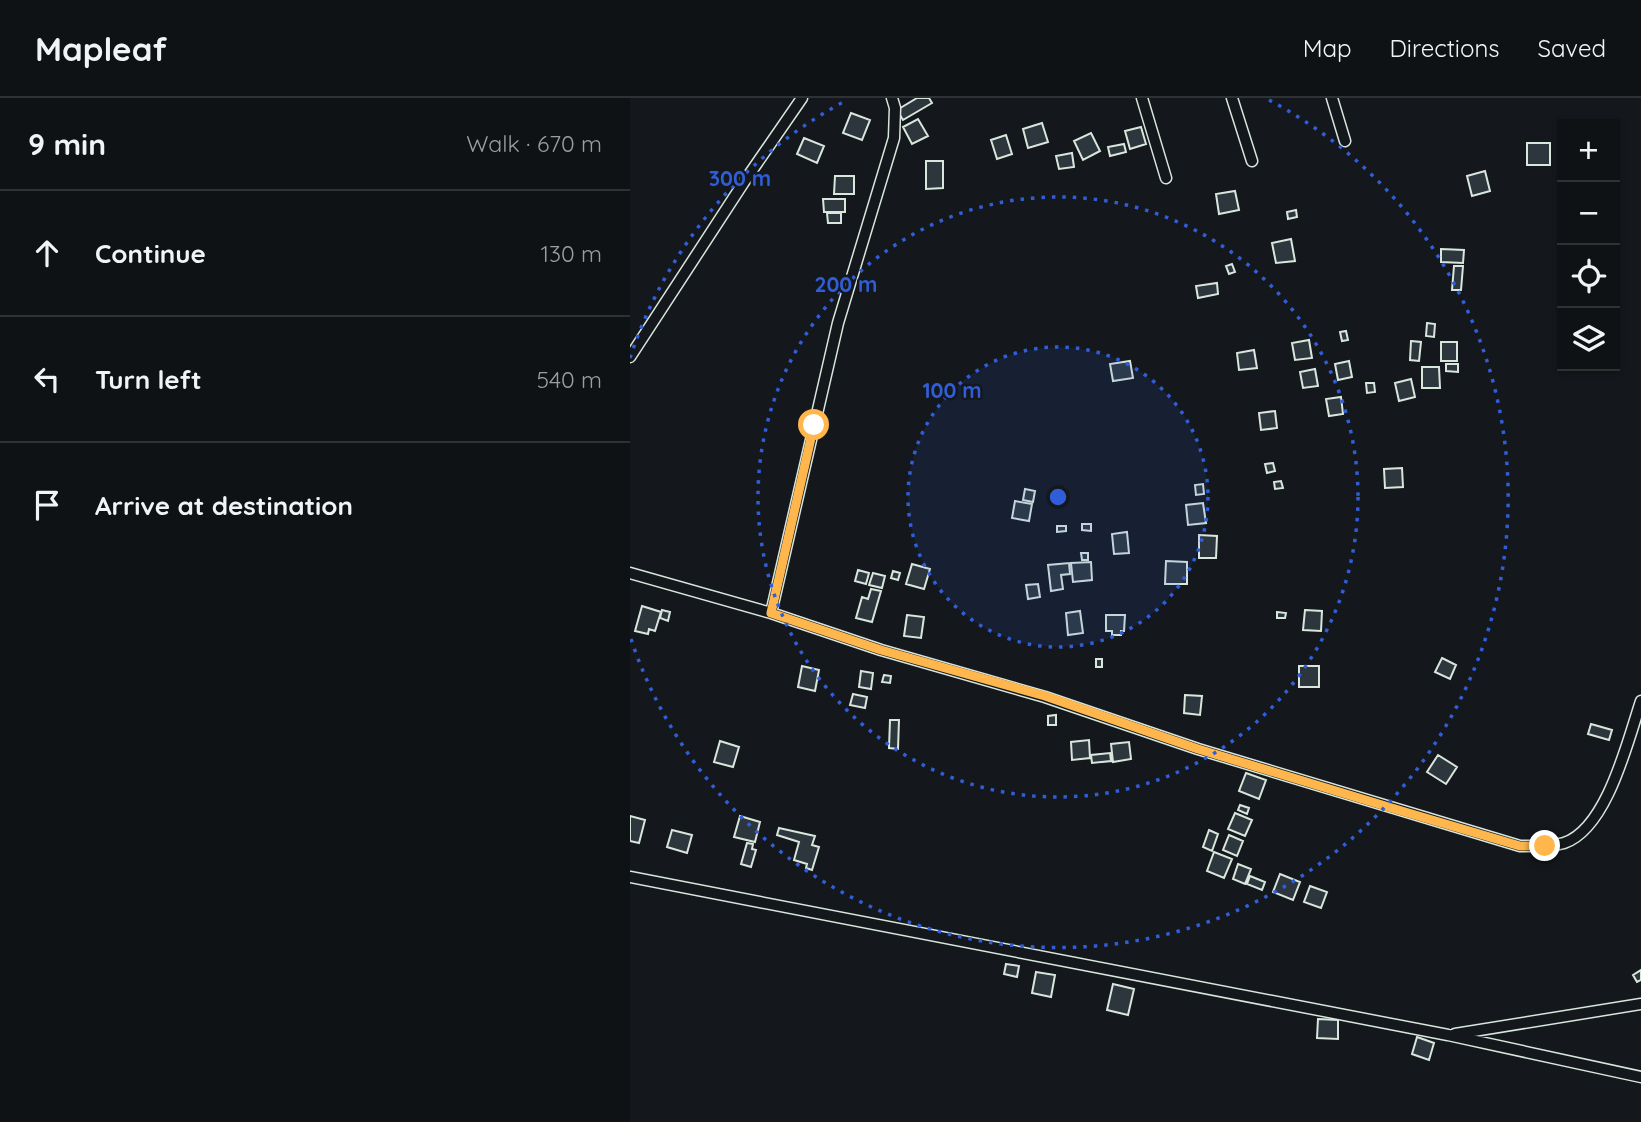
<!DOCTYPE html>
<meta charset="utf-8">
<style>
body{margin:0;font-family:Quicksand,sans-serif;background:#181b1e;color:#f1f3f6}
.controls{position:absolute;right:21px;top:21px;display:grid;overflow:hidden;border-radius:0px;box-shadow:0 2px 5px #0004}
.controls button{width:63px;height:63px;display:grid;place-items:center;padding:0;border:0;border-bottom:2px solid #2f3234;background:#0f1215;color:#f1f3f6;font:35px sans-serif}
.stop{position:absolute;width:21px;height:21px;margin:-16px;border:5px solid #ffb74d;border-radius:50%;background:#fff}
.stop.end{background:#ffb74d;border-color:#fff;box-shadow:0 2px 7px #0008}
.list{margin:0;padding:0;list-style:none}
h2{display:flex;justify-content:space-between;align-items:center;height:91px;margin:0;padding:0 28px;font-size:30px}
h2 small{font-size:23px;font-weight:400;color:#9b9ea0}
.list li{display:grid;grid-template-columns:46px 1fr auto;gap:21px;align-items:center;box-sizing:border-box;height:126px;padding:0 28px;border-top:2px solid #2f3234}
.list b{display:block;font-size:26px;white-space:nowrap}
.list em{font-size:23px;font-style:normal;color:#9b9ea0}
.icon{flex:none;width:38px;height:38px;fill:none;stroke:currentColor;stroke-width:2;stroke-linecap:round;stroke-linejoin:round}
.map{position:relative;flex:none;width:1011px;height:1024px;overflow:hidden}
header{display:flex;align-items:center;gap:42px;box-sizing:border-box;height:98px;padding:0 35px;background:#0f1215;border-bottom:2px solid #2f3234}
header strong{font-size:33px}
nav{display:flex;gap:38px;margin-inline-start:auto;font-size:24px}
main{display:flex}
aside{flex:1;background:#0f1215}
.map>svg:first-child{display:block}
</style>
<header>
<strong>Mapleaf</strong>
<nav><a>Map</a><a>Directions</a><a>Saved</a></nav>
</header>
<main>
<aside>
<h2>9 min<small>Walk · 670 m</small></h2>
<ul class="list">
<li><svg class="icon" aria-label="ahead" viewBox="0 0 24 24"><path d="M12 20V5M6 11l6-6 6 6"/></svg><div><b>Continue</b></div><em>130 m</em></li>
<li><svg class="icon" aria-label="left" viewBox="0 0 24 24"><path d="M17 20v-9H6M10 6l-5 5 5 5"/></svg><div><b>Turn left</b></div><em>540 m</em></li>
<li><svg class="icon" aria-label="arrive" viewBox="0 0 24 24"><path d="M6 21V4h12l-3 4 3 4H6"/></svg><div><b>Arrive at destination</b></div></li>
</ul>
</aside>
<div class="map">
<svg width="1011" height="1024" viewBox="0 0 1011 1024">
<rect width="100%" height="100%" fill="#14181c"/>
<path fill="#2c363c" stroke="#d8e6dc" stroke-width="2" d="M287 0H299L302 5 273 22 267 12Z
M221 15 240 22 232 42 213 35Z
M288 21 298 38 282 46 273 29Z
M412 25 418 44 398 50 393 31Z
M511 29 516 46 500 51 495 33Z
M461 35 470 53 453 62 444 43Z
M376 37 382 56 367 61 361 42Z
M174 40 194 48 187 65 167 56Z
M897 45H920V67H897Z
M494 46 496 54 480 58 478 49Z
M442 55 444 69 429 71 426 58Z
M296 63H313V90L296 91Z
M855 73 860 93 842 98 837 78Z
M205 78H224V96H204Z
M605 93 609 112 589 116 586 96Z
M193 101H215V114H194Z
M666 112 667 119 658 121 657 114Z
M197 115H211V125H198Z
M661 141 665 163 646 165 642 145Z
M811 151 834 152 833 165 811 164Z
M602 166 605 174 599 176 596 168Z
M824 168H833L831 192H822Z
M587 185 588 196 568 200 566 188Z
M797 225 805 226 804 239 796 238Z
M716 233 718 242 712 243 710 234Z
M679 242 682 260 665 262 662 245Z
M781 243 791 244 789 263 780 262Z
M811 244H827V263H811Z
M624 252 627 270 609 272 607 255Z
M500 263 503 280 483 283 480 266Z
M719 263 722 279 708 282 705 266Z
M816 266H828V274L816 273Z
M792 269H809L810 290H792Z
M685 271 688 288 673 290 670 274Z
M781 281 785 299 769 303 765 285Z
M736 285H744L745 294 737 295Z
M711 299 713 316 699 318 696 301Z
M645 313 647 330 631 332 629 315Z
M643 365 645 373 637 375 635 366Z
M772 370 773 389 755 390 754 371Z
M651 383 653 390 645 391 644 384Z
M573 386 574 396 566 397 565 387Z
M428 390 430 400 423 402 421 392Z
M395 391 405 393 403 404 393 402Z
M385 403 402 406 399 423 382 420Z
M573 405 576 425 558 427 556 407Z
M452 426H461V433L452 432Z
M427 428H436V433L427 434Z
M497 434 499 455 484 456 482 436Z
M569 437 587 438 586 460H569Z
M451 455H458V462H452Z
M536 463 557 464V486H535Z
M461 464 462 482 443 484 441 465Z
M439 465 440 476 431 477 433 491 421 493 418 467Z
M282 466 300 471 294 491 276 486Z
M228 472 239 475 236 486 225 483Z
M263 473 270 475 268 482 261 480Z
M243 475 255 478 252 490 239 487Z
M408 486 410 499 398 501 396 487Z
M241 491 251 493 242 524 226 520 232 499 238 501Z
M12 508 31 514 25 533 19 531 18 536 5 533Z
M32 512 40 514 38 523 30 520Z
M675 512 692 513 691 533 673 532Z
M450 513 453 535 438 537 436 515Z
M647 514 656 515 655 520H647Z
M277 517 294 519 291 540 274 538Z
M476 517H495L494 533H491V537H482V533H476Z
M812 560 826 567 820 581 805 574Z
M466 561H472V569H466Z
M172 568 189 572 185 593 168 589Z
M669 568H689V589H669Z
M231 573 243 575 241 591 229 589Z
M254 577 261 578 260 585 252 584Z
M223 596 237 599 235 610 220 607Z
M555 597 572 598 570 617 554 615Z
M426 617V627H418V618Z
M260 622H269L268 651 259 650Z
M961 626 982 632 979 642 958 636Z
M459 642 460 660 442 662 441 644Z
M90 643 109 649 103 669 84 664Z
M499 644 501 661 483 664 481 646Z
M480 655 481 663 462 665 461 657Z
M808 657 827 669 816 686 797 674Z
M616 675 636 682 629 701 609 693Z
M610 707 619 710 617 716 608 712Z
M605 715 622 722 615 738 598 731Z
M0 718 15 722 9 745 0 743Z
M110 718 130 724 125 744 104 739Z
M149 730 185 738 182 747 189 749 182 772 176 770 177 766 164 762 169 744 147 737Z
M42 732 62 737 57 755 37 749Z
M579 732 588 736 582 753 573 749Z
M599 737 613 743 607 758 593 752Z
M117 745 123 746 122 751 126 752 121 769 111 766Z
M584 754 602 761 594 780 577 773Z
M608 766 621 771 615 786 603 781Z
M650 776 670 784 663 802 643 794Z
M620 778 635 784 632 792 617 786Z
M680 788 697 794 691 810 674 804Z
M376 866 389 868 387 879 374 876Z
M1011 872V882L1007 884 1003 877Z
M406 874 425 877 421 899 402 895Z
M483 886 504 891 498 917 477 912Z
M688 921 708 922V941L687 940Z
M787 939 804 945 799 962 782 956Z"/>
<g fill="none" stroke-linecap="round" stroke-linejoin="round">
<defs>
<path id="minor" d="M512 0 536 80
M602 0 622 63
M702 0 715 43
M0 259 114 84 172 0
M0 475 141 515 251 552 415 599 568 651 890 748C905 748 920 749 934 745 977 731 998 642 1011 603
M141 515 208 225 264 40 265 10 262 0
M0 779 818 937 1011 979
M825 936 1011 906"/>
</defs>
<use href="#minor" stroke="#d8e6dc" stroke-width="13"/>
<use href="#minor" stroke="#14181c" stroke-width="10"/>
</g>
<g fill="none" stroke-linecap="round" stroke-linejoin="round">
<path stroke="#ffb74d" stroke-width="9" d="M184 327 141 515 251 552 415 598 568 651 775 714 890 748H915"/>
</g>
<circle cx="428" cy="399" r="150" fill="#305dd8" fill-opacity=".12"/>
<g fill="none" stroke="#305dd8" stroke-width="3.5" stroke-dasharray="3.5 7">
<circle cx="428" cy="399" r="150"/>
<circle cx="428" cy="399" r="300"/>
<path d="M0 260A450 450 0 0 1 217 2M639 2A450 450 0 1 1 0 538"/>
</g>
<circle cx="428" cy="399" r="10" fill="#305dd8" stroke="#14181c" stroke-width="3.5"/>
<g font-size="21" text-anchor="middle" font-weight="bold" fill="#305dd8" stroke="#14181c" stroke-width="5" stroke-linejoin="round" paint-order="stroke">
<text x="110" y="88">300 m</text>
<text x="216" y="194">200 m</text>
<text x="322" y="300">100 m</text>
</g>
</svg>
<div class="controls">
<button>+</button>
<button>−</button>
<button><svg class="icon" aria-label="locate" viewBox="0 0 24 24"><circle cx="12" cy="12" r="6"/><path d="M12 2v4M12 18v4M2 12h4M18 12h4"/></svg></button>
<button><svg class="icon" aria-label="layers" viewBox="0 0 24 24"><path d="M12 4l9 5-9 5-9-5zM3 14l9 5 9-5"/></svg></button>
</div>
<div class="stop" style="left:184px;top:327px"></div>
<div class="stop end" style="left:915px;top:748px"></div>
</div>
</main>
